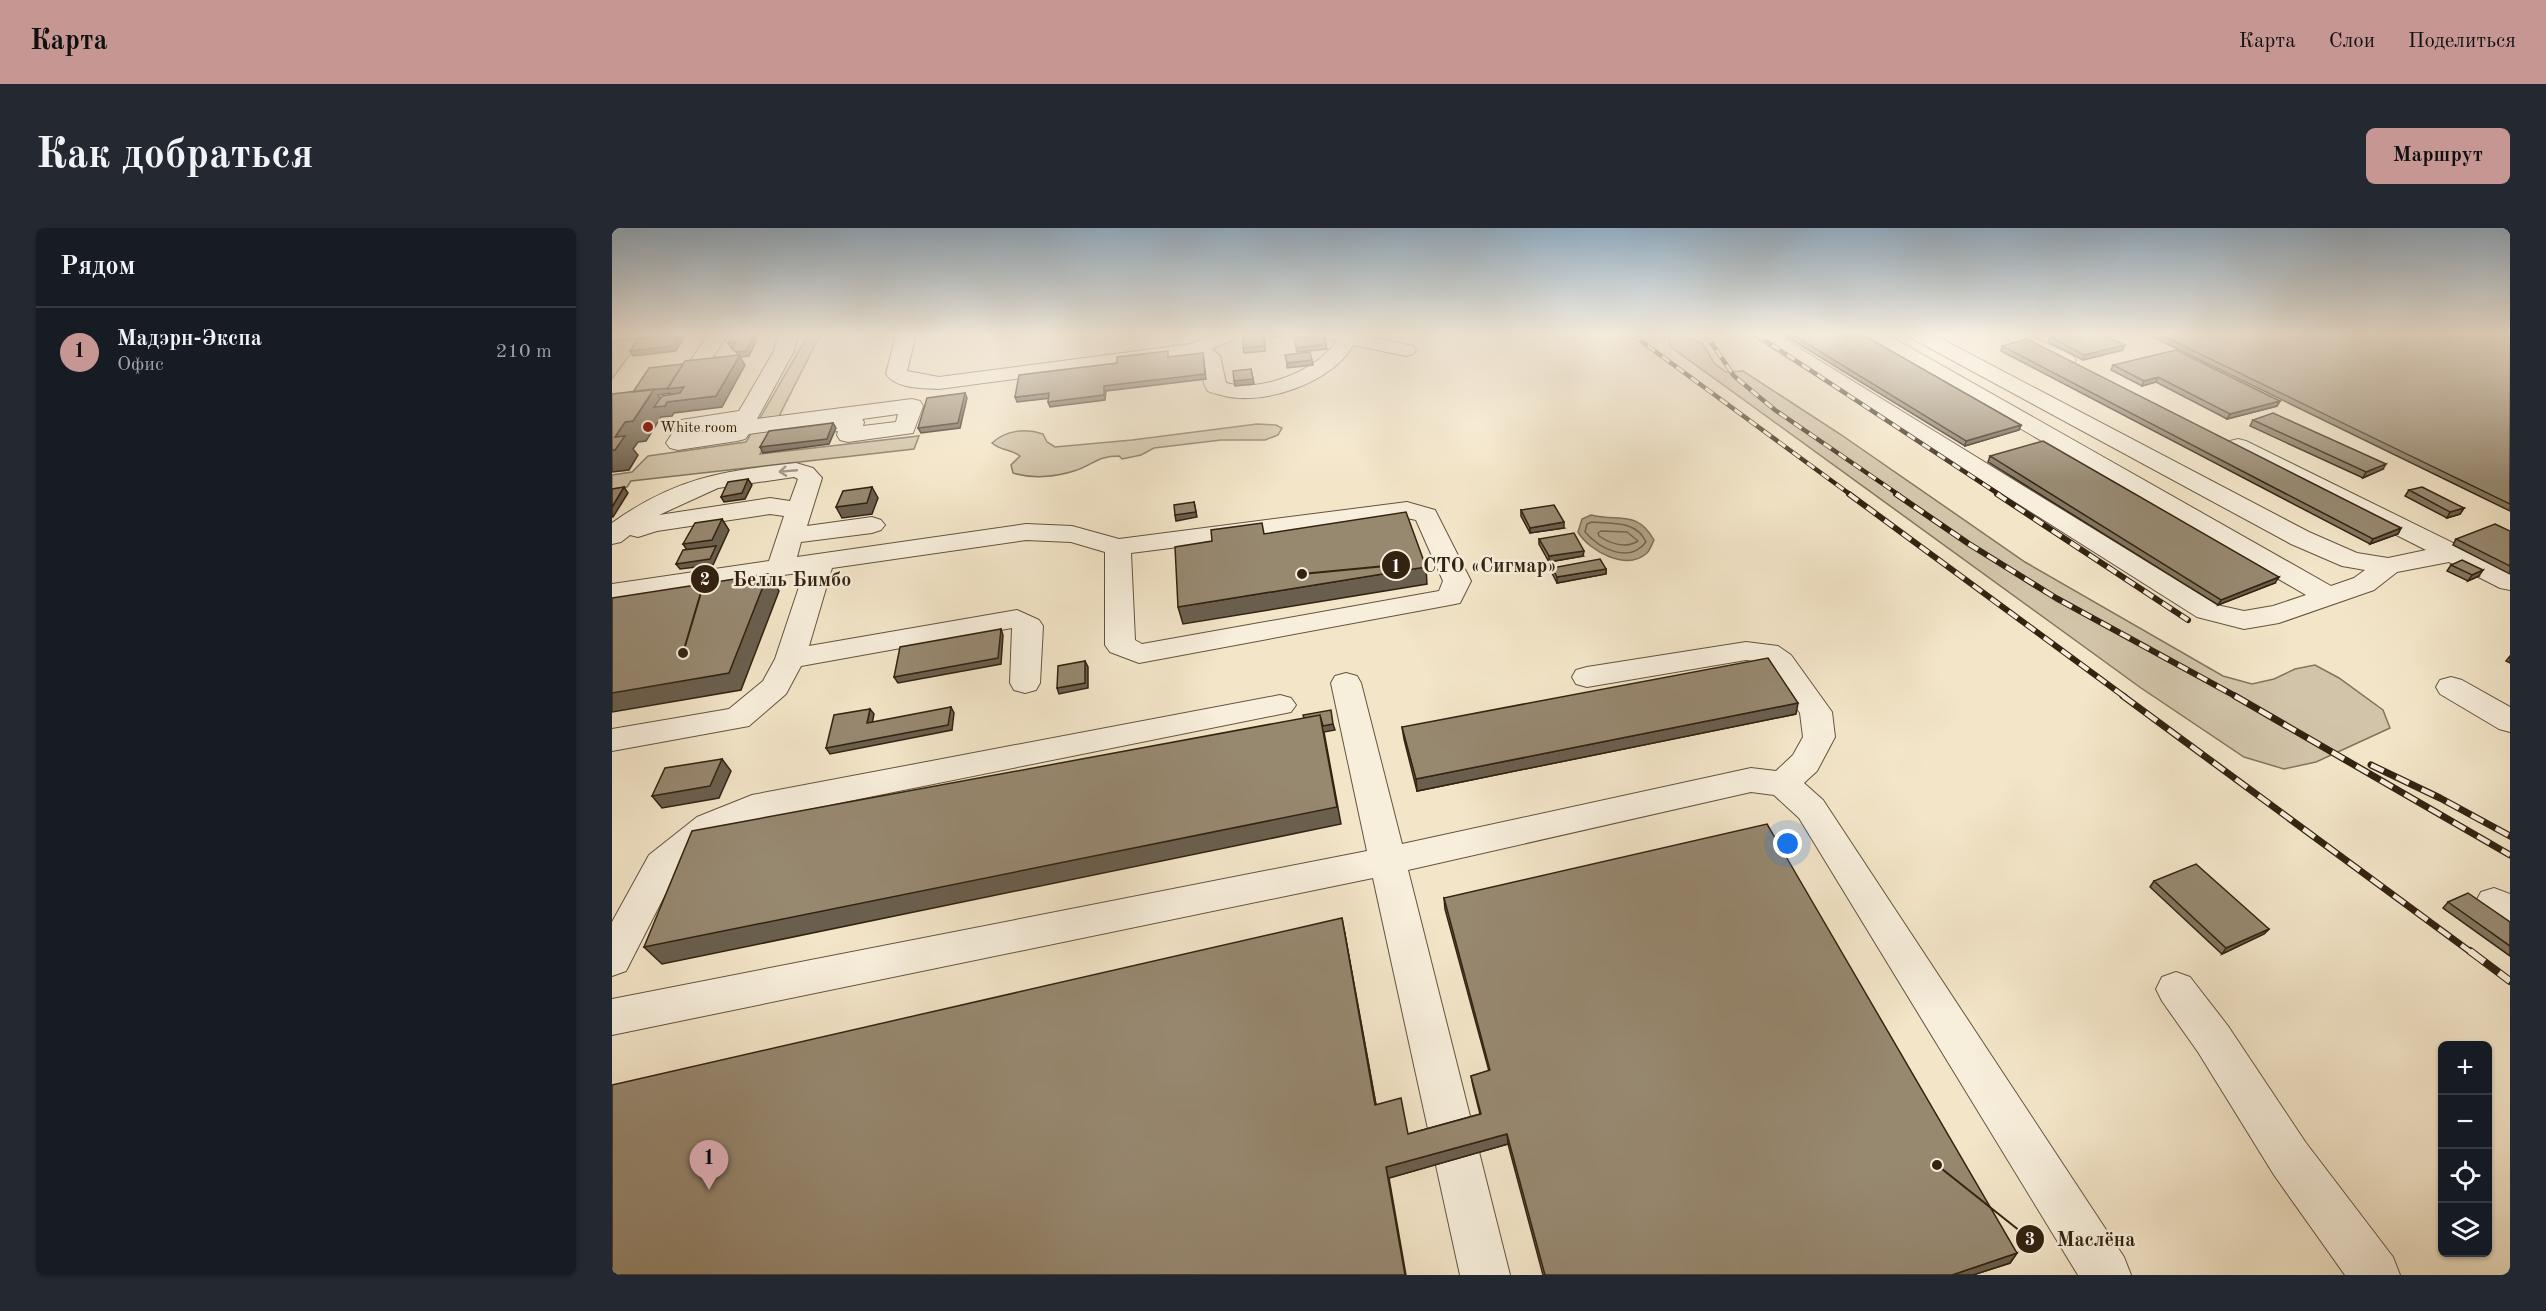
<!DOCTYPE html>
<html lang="ru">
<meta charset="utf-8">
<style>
body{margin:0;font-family:"Old Standard TT",serif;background:#242831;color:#f1f3f6}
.controls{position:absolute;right:18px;bottom:18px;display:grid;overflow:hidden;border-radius:9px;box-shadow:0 2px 4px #0004}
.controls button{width:54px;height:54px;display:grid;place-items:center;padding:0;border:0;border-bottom:2px solid #363941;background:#171b24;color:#f1f3f6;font:30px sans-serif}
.you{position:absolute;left:1176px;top:616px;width:21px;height:21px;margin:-15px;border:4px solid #fff;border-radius:50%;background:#1a73e8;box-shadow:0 0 0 9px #1a73e833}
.badge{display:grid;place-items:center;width:39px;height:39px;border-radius:50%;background:#c59692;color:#111;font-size:20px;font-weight:700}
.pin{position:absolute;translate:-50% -50px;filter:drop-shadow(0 2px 3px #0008)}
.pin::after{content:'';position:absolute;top:32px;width:21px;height:18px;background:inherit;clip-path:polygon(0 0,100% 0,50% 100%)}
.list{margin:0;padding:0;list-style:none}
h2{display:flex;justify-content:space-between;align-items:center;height:78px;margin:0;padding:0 24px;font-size:26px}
h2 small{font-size:20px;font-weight:400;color:#9ea1a6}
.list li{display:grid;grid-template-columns:39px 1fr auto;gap:18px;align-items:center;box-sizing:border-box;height:90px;padding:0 24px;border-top:2px solid #363941}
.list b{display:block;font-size:22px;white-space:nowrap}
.list p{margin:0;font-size:20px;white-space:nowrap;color:#9ea1a6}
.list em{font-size:20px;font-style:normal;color:#9ea1a6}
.icon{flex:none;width:33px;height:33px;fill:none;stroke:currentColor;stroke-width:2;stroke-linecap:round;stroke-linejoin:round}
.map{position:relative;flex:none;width:1898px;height:1047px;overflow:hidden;border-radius:9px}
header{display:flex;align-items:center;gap:36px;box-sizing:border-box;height:84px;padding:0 30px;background:#c59692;color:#111}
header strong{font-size:28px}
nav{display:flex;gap:33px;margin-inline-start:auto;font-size:21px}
.intro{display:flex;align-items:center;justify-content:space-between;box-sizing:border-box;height:144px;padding:0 36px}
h1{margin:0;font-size:42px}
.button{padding:15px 27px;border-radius:9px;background:#c59692;color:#111;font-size:21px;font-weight:700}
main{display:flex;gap:36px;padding:0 36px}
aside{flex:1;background:#171b24;border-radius:9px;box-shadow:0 2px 4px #0004}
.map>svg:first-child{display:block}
</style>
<header>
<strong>Карта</strong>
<nav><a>Карта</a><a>Слои</a><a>Поделиться</a></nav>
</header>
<div class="intro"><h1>Как добраться</h1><a class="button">Маршрут</a></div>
<main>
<aside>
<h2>Рядом<small></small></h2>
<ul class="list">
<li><span class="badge">1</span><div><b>Мадэрн-Экспа</b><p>Офис</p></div><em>210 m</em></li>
</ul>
</aside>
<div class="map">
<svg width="1898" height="1047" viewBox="0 0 1898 1047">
<rect width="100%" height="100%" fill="#f3e5c8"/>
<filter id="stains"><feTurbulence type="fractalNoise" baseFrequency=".00333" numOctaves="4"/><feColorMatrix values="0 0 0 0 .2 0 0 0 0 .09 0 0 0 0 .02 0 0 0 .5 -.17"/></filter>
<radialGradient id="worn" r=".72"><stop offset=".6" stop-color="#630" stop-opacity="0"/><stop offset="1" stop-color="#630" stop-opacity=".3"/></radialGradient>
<path fill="#d2c4a9" stroke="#82745d" stroke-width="1.5" d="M58 107 70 109 27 114 0 151V113Z
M196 107H208L148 226 307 208 302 221 19 253 15 259 0 261V247L20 244 36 228 134 214Z
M1049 107H1076V110L1091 116 1102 135 1114 144 1131 143 1228 206 1413 334 1611 448 1640 456 1662 451 1683 441 1703 437 1727 450 1771 482 1778 500 1704 534 1672 541 1632 529 1529 460 1059 119 1057 112Z
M645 196 664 197 670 200 666 207 653 212H609L542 220 529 227 510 231 507 228C484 228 482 237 462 243 443 249 420 251 401 245L399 237 408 228C399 221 389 223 380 215 394 202 414 200 431 206L435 214 443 219 520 212Z"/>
<path fill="#b2a38a" stroke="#7f705a" stroke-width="1.5" d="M979 287C1008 294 1025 282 1042 312 1040 316 1038 322 1035 325 1015 343 978 324 966 304L970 291Z"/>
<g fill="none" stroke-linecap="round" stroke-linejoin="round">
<path stroke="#72634e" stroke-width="1.5" d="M980 294C1000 296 1024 292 1034 314 1017 336 988 321 973 304L975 296Z
M989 303 1015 304 1026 313C1013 321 999 316 987 308L986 305Z"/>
<defs>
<path id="minor" d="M96 107H116L94 139H80L77 135Z
M166 107H186L182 123 145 191 300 171 308 173 311 178 301 205 236 214 228 212 225 207 226 203 176 210 168 208 165 202 137 206 133 211 125 213 66 222 58 220 54 215 69 192 127 183 162 123ZM286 186 284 194 251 198 252 194 250 191ZM118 198 117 200 83 205 85 203Z
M284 107H304L295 143 327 149 579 116 600 107H626L623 111 600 121 608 128 614 155C647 165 706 143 724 113L715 111 712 107H748L801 118 804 122 801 126 794 128 741 117C721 155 649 179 609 167 605 166 599 165 596 163 590 157 590 139 588 131L580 127 327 161C310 160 284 161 274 146Z
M1143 107H1166L1605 377 1632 383 1661 378 1694 367 1255 111 1252 107H1276L1719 358 1742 350 1753 342 1730 338 1679 316 1301 111 1298 107H1322L1697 304 1745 325 1776 330 1814 322 1618 223 1614 218 1618 213 1626 211 1634 213 1898 343V362L1888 360 1837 334 1785 344 1762 362 1667 395 1632 401 1585 389 1146 111Z
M1392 107H1417L1461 128 1464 132 1461 136H1447L1395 111Z
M184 235 201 240 210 250 195 298 260 289 269 292 273 297 269 302 260 305 189 314 185 329 414 296 460 298 507 311 795 274 823 282 859 353 848 375 838 377 527 435 498 424 493 417V324L459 314 414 312 220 340 197 418 405 382 427 392 431 398 428 455 424 462 413 465 402 462 398 455 400 400 189 438 174 466 137 498 0 523V501L117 481 151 453 163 431 192 344 0 372V356L157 333 172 288 158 286 45 303 26 309 18 307 9 314 0 316V295C63 250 109 243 184 235ZM182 249 186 251 178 273 158 270 47 287 106 260ZM795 290 804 292 831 353 827 363 530 416 523 412 519 325Z
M1134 414 1166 418 1179 427 1220 484 1223 509 1205 543 1192 555 1211 572 1512 1029 1519 1047H1466L1187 590 1162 567 1139 564 796 642 898 1047H848L761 650 0 807V771L755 623 719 455 723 448 734 445 745 448 749 455 790 616 1139 540 1164 543 1181 527 1191 509 1188 485 1157 441 1147 434 1134 432 975 459 964 456 960 449 964 442 975 439Z
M1839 449 1850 452 1898 479V504L1887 501 1828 466 1824 459 1828 452Z
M668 467 679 470 684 477 679 484 147 591 111 607 63 647 14 743 0 748V694L37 627 85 589 140 567Z
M1882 660 1898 666V700C1882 695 1871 690 1863 675L1869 664Z
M1564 744 1578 749 1616 798 1694 915 1781 1029 1788 1047H1733L1662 947 1586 824 1550 773 1544 761 1550 749Z"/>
</defs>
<use href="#minor" stroke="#63543f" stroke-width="2"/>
<use href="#minor" fill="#f7eedb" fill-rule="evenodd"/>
<defs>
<path id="rail-far3" d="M1021 107 1239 267
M1094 107 1122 148 1163 182 1287 267
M1145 107 1388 267"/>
<path id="rail-far2" d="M1237 266 1513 469
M1284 266 1357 316 1444 370 1625 469
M1385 266 1576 392"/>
<path id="rail-far1" d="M1511 468 1860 725
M1623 468 1898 627
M1759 537 1828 570 1898 608"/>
<path id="rail" d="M1858 723 1898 753"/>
</defs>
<use href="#rail-far3" stroke="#332311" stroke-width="4.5"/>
<use href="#rail-far2" stroke="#332311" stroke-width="6"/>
<use href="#rail-far1" stroke="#332311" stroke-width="7"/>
<use href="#rail" stroke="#332311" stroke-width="8"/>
<use href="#rail-far3" stroke="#f7eedb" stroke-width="3" stroke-dasharray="9" stroke-linecap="butt"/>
<use href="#rail-far2" stroke="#f7eedb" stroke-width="4" stroke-dasharray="11" stroke-linecap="butt"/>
<use href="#rail-far1" stroke="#f7eedb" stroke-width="4.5" stroke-dasharray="14" stroke-linecap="butt"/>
<use href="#rail" stroke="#f7eedb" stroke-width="6" stroke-dasharray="18" stroke-linecap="butt"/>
</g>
<path fill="#827560" stroke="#332311" stroke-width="1.5" d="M1172 107H1251L1409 197 1407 202 1353 218Z
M1537 107H1898V283Z
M1438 109 1511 122 1471 132 1436 114Z
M653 111V123L632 125 631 120Z
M1390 118 1789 300 1786 306 1758 316 1389 123Z
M1501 137 1668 173 1665 178 1615 191 1544 154 1530 158 1499 142Z
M1641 192 1771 241 1751 250 1638 198Z
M1378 228 1663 355 1606 377 1376 234Z
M1797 262 1852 280 1848 286 1835 290 1793 268Z
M909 282 952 300 918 305 909 288Z
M1898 303V346L1841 317 1844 311Z
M927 311 971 328 937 334 927 316Z
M1839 337 1867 348 1856 353 1835 343Z
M940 340 994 341V346L945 355 940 345Z
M1898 428V435L1894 433Z
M1184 486 805 563 792 511 790 499Z
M1542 653 1657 701 1652 706 1610 726 1538 659Z
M832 670 1405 1025 1398 1035 1361 1047H931L896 916 777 950 0 1047 732 701 764 877 796 906 868 886 861 858 859 848 877 843 833 681Z
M1836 674 1898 694V728L1831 680Z"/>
<path fill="#6a5f4e" stroke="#332311" stroke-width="1.5" d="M68 107 71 111 64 123 21 128 18 123Z
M143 107H145L146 110 137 128 128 129 133 137 110 179 62 185 60 188 49 189 34 213 26 214 21 221 26 227 17 242 0 244V222H3L7 216 3 209 13 194 21 193 38 168 23 169 20 164 63 159 76 136 79 141 68 159H72L78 169 61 171 58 165 46 167 53 178 55 174 104 168 127 129 124 124 134 123Z
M661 107H685L661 109Z
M805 107H819L805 109Z
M124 114 127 119 119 120 116 115Z
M714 116 715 121 685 124 684 120Z
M1513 117 1511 122 1471 132 1472 127Z
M591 125 594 151 494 163 493 172 438 179 436 174 492 158Z
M700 132 701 137 675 140V135Z
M639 141 642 156 623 158 622 153Z
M1546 149 1544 154 1530 158 1532 153Z
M353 165 355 170 348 200 309 205 306 200Z
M437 165 439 170 405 174 403 169Z
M1668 173 1665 178 1615 191 1618 186Z
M221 195 224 200 217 216 151 225 148 219Z
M1409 197 1407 202 1353 218 1354 213Z
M1774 236 1771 241 1751 250 1754 244Z
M136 251 140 257 133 271 112 274 109 269Z
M12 259 16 265 1 289H0V279Z
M260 259 266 270 260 286 230 290 224 279Z
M582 274 585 289 564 293 563 287Z
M1852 280 1848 286 1835 290 1838 284Z
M110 291 117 302 101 337 68 341 64 336 79 328 71 316Z
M952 294V300L918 305V300Z
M1789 300 1786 306 1758 316 1761 311Z
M972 323 971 328 937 334V328Z
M814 339 815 356 571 396 566 379Z
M994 341V346L945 355V349Z
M1871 342 1867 348 1856 353 1860 347Z
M156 346 167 363 129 462 0 484V465Z
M1667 349 1663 355 1606 377 1609 372Z
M389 401 391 407 389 436 286 455 282 449Z
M473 433 476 439V460L447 466 445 460Z
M1186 475 1184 486 805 563 804 551Z
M339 479 342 485 340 502 218 526 214 520Z
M258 481 262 486 259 501 255 495Z
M721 496 723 502 712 504 729 596 50 736 32 719 693 501Z
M110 531 119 543 107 570 50 580 40 568Z
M730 690 766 888 763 877Z
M1657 701 1652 706 1610 726 1614 720Z
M895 906 896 916 777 950 794 1047H793L774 939Z
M1405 1025 1398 1035 1361 1047H1340Z"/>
<path fill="#978870" stroke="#332311" stroke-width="1.5" d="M62 107H68L61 118 18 123 26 111Z
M121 107H143L134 123 124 124 120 121 124 114 116 115Z
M652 107V118L631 120V108Z
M704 107H712L714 116 684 120 682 109Z
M1181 107H1251L1409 197 1354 213Z
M1448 107H1492L1513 117 1472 127 1438 109Z
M1549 107H1898V276Z
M1415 111 1789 300 1761 311 1390 118Z
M1564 122 1668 173 1618 186 1546 149 1532 153 1501 137Z
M556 123V129L591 125 593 146 492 158V167L436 174 437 165 403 169 407 147 505 135V129Z
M698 124 700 132 675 135 673 127Z
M128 127 104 168 55 174 53 178 42 179 50 168 68 165 72 159 55 161 73 133Z
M71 136 56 160 21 164 37 140Z
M639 141 641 151 622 153 621 143Z
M42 161 21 193 13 194 3 209 13 208 3 222H0V166Z
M353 165 346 195 306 200 315 170Z
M1661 185 1774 236 1754 244 1641 192Z
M221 195 215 211 148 219 157 203Z
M1431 213 1667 349 1609 372 1378 228Z
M136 251 130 265 109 269 116 254Z
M12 259 0 279V261Z
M260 259 255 275 224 279 231 263Z
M1810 259 1852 280 1838 284 1797 262Z
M582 274 584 284 563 287 562 277Z
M942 277 952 294 918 300 909 282Z
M794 284 814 339 566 379 563 319 600 313 599 302 650 295 652 306Z
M110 291 100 312 71 316 83 295Z
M1883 296 1898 303V338L1844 311Z
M962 305 972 323 937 328 927 311Z
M104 318 98 331 64 336 71 322Z
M988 331 994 341 945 349 940 340Z
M1850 332 1871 342 1860 347 1839 337Z
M156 346 117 445 0 465V370Z
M389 401 386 430 282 449 288 419Z
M1156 430 1186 475 804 551 790 499Z
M473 433V455L445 460 446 438Z
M339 479 336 497 214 520 222 487 258 481 255 495Z
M719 482 721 496 711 498 708 487 692 490 691 487Z
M708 487 725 579 32 719 80 603Z
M110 531 98 558 40 568 53 540Z
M1155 596 1405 1025 1340 1047H933L895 906 774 939 793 1047H0V857L730 690 763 877 789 870 796 906 869 886 859 848 878 842 832 670Z
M1584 636 1657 701 1614 720 1542 653Z
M1856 665 1898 694V718L1836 674Z"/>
<defs><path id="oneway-shaft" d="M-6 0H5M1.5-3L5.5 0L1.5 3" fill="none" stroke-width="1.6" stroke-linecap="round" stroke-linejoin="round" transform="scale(1.5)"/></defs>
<use stroke="#9f9380" href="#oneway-shaft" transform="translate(176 243) rotate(175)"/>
<linearGradient id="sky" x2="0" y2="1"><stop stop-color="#92adc2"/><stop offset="0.42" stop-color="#faf3e6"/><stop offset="1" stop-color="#faf3e6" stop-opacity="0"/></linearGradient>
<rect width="1898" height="253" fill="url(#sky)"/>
<circle fill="#8f2418" stroke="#f7eedb" stroke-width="2" cx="36" cy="199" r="6"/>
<g text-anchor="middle" stroke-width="5" stroke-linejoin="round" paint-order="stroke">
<g font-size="15" fill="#332311" stroke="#f7eedb" text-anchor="start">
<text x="48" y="204">White room</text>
</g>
</g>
<path fill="none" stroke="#332311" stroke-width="2" d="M690 346L784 337M71 425L93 351M1325 937L1418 1011"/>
<g fill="#332311" stroke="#f7eedb" stroke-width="2">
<circle cx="690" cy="346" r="6"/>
<circle cx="71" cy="425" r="6"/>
<circle cx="1325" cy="937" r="6"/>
<circle cx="784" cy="337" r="15"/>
<circle cx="93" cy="351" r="15"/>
<circle cx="1418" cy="1011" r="15"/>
</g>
<g font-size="18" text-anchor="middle" font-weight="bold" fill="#fff">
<text x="784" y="344">1</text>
<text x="93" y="357">2</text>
<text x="1418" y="1017">3</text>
</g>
<g font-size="20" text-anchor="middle" font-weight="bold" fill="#332311" stroke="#f7eedb" stroke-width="5" stroke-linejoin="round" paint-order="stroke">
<text x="878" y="344">СТО «Сигмар»</text>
<text x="180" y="358">Белль Бимбо</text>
<text x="1484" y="1018">Маслёна</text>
</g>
<rect width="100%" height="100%" filter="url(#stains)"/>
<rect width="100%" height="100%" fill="url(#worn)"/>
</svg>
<div class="controls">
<button>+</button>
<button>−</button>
<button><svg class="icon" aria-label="locate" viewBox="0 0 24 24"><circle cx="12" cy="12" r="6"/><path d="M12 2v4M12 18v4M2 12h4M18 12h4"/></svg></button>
<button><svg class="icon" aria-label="layers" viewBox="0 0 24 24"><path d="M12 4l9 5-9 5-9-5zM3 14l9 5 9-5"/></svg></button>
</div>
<div class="you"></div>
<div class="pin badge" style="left:97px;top:962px">1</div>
</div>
</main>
